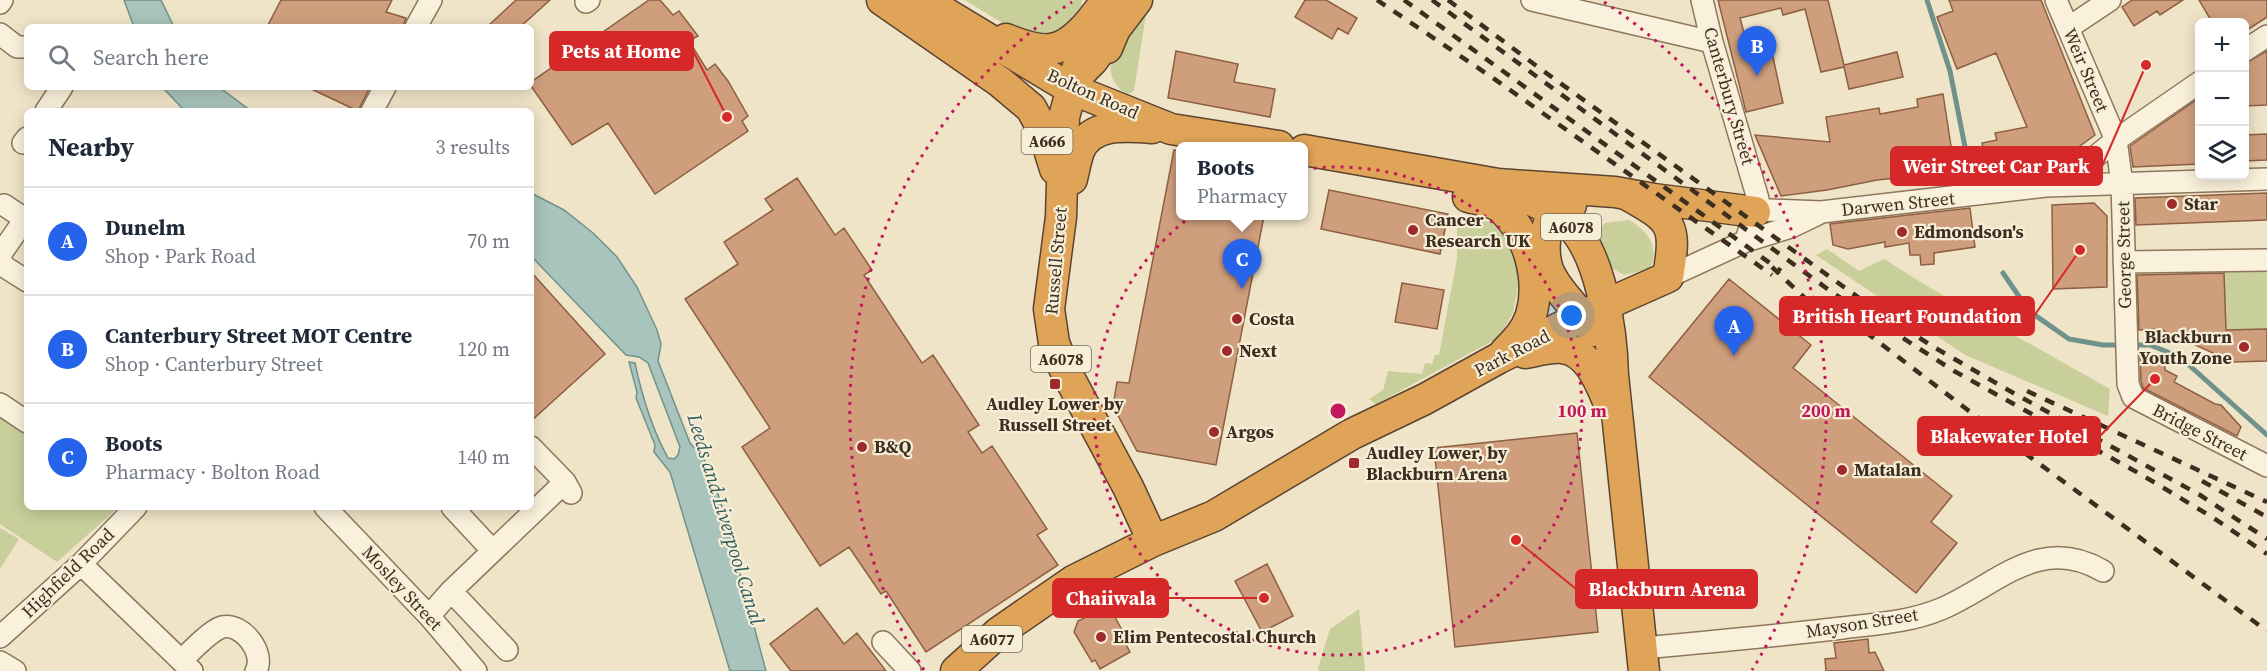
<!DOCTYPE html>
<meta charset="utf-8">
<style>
body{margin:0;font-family:"Source Serif 4",serif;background:#f2f2f3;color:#1f2937}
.controls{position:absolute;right:18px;top:18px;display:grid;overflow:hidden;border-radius:9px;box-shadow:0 3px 15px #0003}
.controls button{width:54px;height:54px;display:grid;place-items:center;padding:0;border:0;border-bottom:2px solid #e0e1e3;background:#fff;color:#1f2937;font:30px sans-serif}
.you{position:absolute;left:1572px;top:316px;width:21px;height:21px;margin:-15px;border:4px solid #fff;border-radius:50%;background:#1a73e8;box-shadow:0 0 0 9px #1a73e833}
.badge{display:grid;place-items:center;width:39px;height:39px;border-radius:50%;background:#2563eb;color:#fff;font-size:20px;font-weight:700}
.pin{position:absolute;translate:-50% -50px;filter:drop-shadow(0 2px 3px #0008)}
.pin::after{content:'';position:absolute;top:32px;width:21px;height:18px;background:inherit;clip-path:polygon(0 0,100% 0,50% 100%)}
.popup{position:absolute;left:1176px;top:142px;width:132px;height:78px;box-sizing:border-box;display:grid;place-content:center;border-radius:9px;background:#fff;filter:drop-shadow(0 2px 4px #0005);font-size:20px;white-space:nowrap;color:#747a83}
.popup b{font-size:22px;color:#1f2937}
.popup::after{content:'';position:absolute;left:50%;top:100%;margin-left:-12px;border:12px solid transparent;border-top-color:#fff}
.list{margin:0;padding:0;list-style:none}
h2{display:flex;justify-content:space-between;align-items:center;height:78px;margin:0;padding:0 24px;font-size:26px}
h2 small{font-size:20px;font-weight:400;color:#747a83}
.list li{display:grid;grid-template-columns:39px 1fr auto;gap:18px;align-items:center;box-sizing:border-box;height:108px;padding:0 24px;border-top:2px solid #e0e1e3}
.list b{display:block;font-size:22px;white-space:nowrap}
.list p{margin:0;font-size:20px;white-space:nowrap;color:#747a83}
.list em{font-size:20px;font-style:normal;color:#747a83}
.icon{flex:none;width:33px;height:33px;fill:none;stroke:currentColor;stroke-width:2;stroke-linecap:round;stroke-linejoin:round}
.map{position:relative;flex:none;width:2267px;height:671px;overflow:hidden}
.search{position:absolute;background:#fff;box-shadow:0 3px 15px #0003;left:24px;top:24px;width:510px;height:66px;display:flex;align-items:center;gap:15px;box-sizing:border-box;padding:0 21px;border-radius:9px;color:#747a83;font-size:22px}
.panel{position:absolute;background:#fff;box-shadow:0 3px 15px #0003;left:24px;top:108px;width:510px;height:402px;border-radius:9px}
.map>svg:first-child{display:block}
</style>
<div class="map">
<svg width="2267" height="671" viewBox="0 0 2267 671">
<rect width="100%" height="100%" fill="#f0e4c8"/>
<path fill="#c9cf9b" d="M965 0H1082C1082 13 1075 19 1066 26 1058 32 1050 38 1040 38 1023 39 981 9 965 0Z
M1143 15H1146L1134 91 1128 94C1115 89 1107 73 1112 59 1118 46 1134 28 1143 15Z
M1457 219 1486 221 1501 226 1515 251 1519 281 1513 313 1500 336 1487 344 1376 404 1369 399 1383 390 1388 371 1422 374 1425 363 1432 364 1435 355H1439L1457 259Z
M1629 220C1648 231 1660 247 1650 269L1624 275 1606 265 1594 243 1596 233 1605 223Z
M1827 249 1859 271 1884 259 1927 286 2110 389 2108 416 1965 355 1816 255Z
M2267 264V329L2226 330 2224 268Z
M0 408 27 426V507H119L57 562 0 524Z
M0 528 19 539 0 569Z
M1359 609 1365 671H1319L1318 668 1330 629Z"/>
<path fill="#a9c4bc" stroke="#6f938a" stroke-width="1.5" d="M124 0H161L174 27H134Z
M162 87H219L251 111H185Z
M531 193 564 210 593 233 617 257 637 287 657 330 661 344 658 361 690 443 701 454 711 473 721 503 766 671H730L670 472 654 452 655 445 636 398 637 392 629 362 635 363C642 396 652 429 668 458L674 459 678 455 680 447 648 363 639 357 626 355 531 256Z"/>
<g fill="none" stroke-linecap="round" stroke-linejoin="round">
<path stroke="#6f938a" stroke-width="5" d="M1927 0 1950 71 1971 177
M2003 273 2029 311 2069 339 2103 345H2124
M2133 345H2150L2180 357 2267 435"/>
</g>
<path fill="#cf9f7d" stroke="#8d5f41" stroke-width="1.5" d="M281 0H392L386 12 406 18 403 27H267Z
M516 0H550L520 27H487Z
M649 0H660L673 15 679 11 698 36 689 41 707 70 715 64 728 81 748 116 742 121 748 131 655 194 608 123 572 145 531 86V82Z
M1305 0H1326L1357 18 1348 34 1338 28 1332 39 1295 17Z
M1718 0H1828L1844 65 1897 52 1903 77 1849 89 1844 67 1821 72 1805 9 1783 15 1781 8 1740 18 1747 44 1769 39 1783 103 1746 112Z
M1949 0H2041L2095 135 2055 164 1987 172 1982 143 1997 140 1995 133 2027 127 1996 53 1957 69 1937 17 1953 11Z
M2132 0H2183L2160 15 2157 11 2134 26 2122 7Z
M2199 0H2267V17L2244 32V22H2212Z
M1176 51 1238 64 1234 82 1275 89 1270 117 1168 98Z
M2267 51V105L2244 106V64Z
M307 87H370L358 111Z
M1943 94 1955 172 1877 180 1827 190 1781 196 1755 135 1830 142 1826 117 1879 108 1880 114 1918 107 1917 99Z
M2199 98V164L2133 167 2130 146Z
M2267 134V160L2244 161V135Z
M1174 150 1180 151V216H1264L1216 465 1137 451 1113 406 1117 382 1129 383Z
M797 178 835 235 844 228 872 270 864 275 922 363 933 355 979 425 968 432 982 453 992 446 1047 529 1037 535 1058 565 926 652 886 591 881 594 849 547 820 566 742 447 770 428 685 299 738 264 724 242 773 210 765 199Z
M1329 190 1448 214 1440 254 1321 229Z
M2267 193V220L2136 225 2135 198Z
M2094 203 2107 216V287L2053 289 2052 205Z
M1970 208 1975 247 1934 253V264L1921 265 1920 255H1910L1909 243 1885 247V242L1848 249 1833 245 1830 224Z
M531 272 605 354 531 421Z
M2224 273 2226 330 2267 329V361L2233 362 2160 329 2139 330 2137 275Z
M1729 279 1811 345 1793 368 1952 496 1931 522 1957 543 1916 593 1649 377Z
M1402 283 1444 290 1437 329 1395 322Z
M2140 354 2164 357 2165 370 2177 376 2174 382 2215 404 2221 405 2241 427 2237 436 2143 388 2141 381Z
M1577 433 1598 632 1455 647 1434 448Z
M1267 564 1293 616 1262 632 1235 581Z
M1109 606 1128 641 1125 643 1130 652 1100 669 1095 660 1092 662 1074 632 1078 621Z
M817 608 844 644 857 633 886 671H791L770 644Z
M1868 639 1869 653 1875 652 1884 671H1826L1825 659 1836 658 1834 643Z"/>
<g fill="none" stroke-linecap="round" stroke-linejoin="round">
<defs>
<path id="minor" d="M1532 0 1712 42
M1702 0 1712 42 1758 199 1746 241
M2056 0 2116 140 2122 184 2128 384 2133 397 2267 466
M586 2 589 0
M0 3 2 0
M416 27 431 0
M2068 28 2110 0
M0 34 17 47H27
M2244 51 2267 36
M46 111 62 87
M372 111 385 87
M23 143 27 138
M2052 183 2080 169 2116 140 2200 82
M1755 212 1770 210 1821 212 2046 186 2267 179
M0 255 25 219 4 205
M0 260 5 267 27 281
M2124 262 2267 260
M1668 277 1746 241 1791 227 1818 214
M0 404 27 422
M531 447 565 482 571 493
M325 507 429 616 476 671
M452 507 492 550
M81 564 192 671
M451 591 507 650
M429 616 451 591 565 482
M0 637 81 564 136 507
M883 642 910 671
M1642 648C1709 642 1776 636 1842 628 1875 624 1910 622 1941 609 1996 586 2039 533 2103 571
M182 660C191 651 210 631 222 627 242 622 266 653 256 671
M0 662 15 671"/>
<path id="highway" d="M882 0 1000 82 1031 108 1043 130 1055 169
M924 0 1071 89 1171 129 1279 146
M1107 0 1090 22 1064 117 1061 217 1049 309 1054 343 1064 368 1128 487 1153 541
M1006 39C1045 55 1062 55 1090 22
M1107 48 1115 29 1137 0
M1080 73 1093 60 1115 29
M1304 150 1498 184 1615 192 1654 199 1755 212
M1072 179C1074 170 1076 160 1079 151 1091 122 1127 126 1152 128
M1498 184C1520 196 1547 205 1567 222 1601 251 1612 332 1613 375L1644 671
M1468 197C1478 200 1494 201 1502 209 1529 233 1541 281 1531 315 1526 331 1516 341 1505 352
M1571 205C1566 208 1559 210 1555 214 1542 228 1542 260 1551 276 1561 296 1581 312 1593 331
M1525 353C1537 351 1550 347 1562 348 1589 350 1601 385 1610 406
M956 671 999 632 1073 581 1153 541 1214 516 1352 434 1425 399 1499 358 1605 305 1668 277C1677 224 1673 220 1626 194"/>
</defs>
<use href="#minor" stroke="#8d765c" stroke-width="24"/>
<use href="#highway" stroke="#5b4430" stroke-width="33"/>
<use href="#minor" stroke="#faf1dc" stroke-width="21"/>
<use href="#highway" stroke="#e0a458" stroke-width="30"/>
<path stroke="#3d2e20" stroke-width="4.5" stroke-dasharray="10 10" stroke-linecap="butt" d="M1377 0 1493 78 1772 275
M1404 0 1781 271
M1432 0 1833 293 1954 371 2142 475 2212 517 2267 554
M1448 0 1542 70 1869 305 1932 346 2015 394 2200 495 2267 539
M1772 267 1827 319
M1834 308 2011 443 2267 631
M2027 391 2267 502
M2202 481 2267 517"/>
</g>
<g fill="none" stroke="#c2185b" stroke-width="3" stroke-dasharray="3 6">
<circle cx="1338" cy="411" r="244"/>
<path d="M924 670A488 488 0 0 1 1072 2M1604 2A488 488 0 0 1 1752 670"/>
</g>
<g fill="#9e2a2b" stroke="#f7eed8" stroke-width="2">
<circle cx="2172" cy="204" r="6"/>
<circle cx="1413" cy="230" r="6"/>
<circle cx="1902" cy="232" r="6"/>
<circle cx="1237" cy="319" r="6"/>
<circle cx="2244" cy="347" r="6"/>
<circle cx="1227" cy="351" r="6"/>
<rect x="1049" y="378" width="12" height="12" rx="3"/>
<circle cx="1214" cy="432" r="6"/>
<circle cx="862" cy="447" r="6"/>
<rect x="1348" y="457" width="12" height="12" rx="3"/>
<circle cx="1842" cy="470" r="6"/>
<circle cx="1101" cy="637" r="6"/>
</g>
<g text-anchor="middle" stroke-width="4.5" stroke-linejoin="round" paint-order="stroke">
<g fill="#f7eed8" stroke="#756857" stroke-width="1.5">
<rect x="1021.5" y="128" width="51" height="26" rx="4.5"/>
<rect x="1541" y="214" width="60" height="26" rx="4.5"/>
<rect x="1031" y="346" width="60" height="26" rx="4.5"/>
<rect x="962" y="626" width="60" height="26" rx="4.5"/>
</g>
<g font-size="16" font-weight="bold" fill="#3d2e20">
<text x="1047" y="147">A666</text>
<text x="1571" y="233">A6078</text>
<text x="1061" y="365">A6078</text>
<text x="992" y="645">A6077</text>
</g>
<g font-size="18" fill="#3d2e20" stroke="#f7eed8">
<text transform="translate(2086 70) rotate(67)" y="6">Weir Street</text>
<text transform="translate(1093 94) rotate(24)" y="6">Bolton Road</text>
<text transform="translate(1729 96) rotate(74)" y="6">Canterbury Street</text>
<text transform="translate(1898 204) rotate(-6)" y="6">Darwen Street</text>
<text transform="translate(2124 255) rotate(-91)" y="6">George Street</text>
<text transform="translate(1056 261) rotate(-85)" y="6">Russell Street</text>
<text transform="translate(1512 353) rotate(-27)" y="6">Park Road</text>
<text transform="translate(2200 432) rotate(27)" y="6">Bridge Street</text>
<text transform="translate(68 573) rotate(-44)" y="6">Highfield Road</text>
<text transform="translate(402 588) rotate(47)" y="6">Mosley Street</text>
<text transform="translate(1862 623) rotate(-9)" y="6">Mayson Street</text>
</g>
<g font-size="18" font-weight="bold" fill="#3d2e20" stroke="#f7eed8" text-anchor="start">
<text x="2184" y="210">Star</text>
<text x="1425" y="226">Cancer<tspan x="1425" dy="21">Research UK</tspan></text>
<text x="1914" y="238">Edmondson's</text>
<text x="1249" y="325">Costa</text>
<text x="2232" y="343" text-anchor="end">Blackburn<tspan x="2232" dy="21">Youth Zone</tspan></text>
<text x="1239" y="357">Next</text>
<text x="1055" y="410" text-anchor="middle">Audley Lower by<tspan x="1055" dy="21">Russell Street</tspan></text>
<text x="1226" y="438">Argos</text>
<text x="874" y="453">B&amp;Q</text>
<text x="1366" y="459">Audley Lower, by<tspan x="1366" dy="21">Blackburn Arena</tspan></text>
<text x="1854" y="476">Matalan</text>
<text x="1113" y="643">Elim Pentecostal Church</text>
</g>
<g font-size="20" font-style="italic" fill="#2f5d5a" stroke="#f7eed8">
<text transform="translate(726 519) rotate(73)" y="7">Leeds and Liverpool Canal</text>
</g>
</g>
<circle cx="1338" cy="411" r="9" fill="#c2185b" stroke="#f7eed8" stroke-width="3"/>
<g font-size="18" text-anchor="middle" font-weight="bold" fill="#c2185b" stroke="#f7eed8" stroke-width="4.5" stroke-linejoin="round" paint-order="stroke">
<text x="1582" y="417">100 m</text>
<text x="1826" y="417">200 m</text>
</g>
<path fill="none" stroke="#d62828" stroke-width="2" d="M727 117L693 51M2146 65L2102 166M2080 250L2034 316M2155 379L2100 436M1516 540L1576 589M1264 598L1168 598"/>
<g fill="#d62828" stroke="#f7eed8" stroke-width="2">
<circle cx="727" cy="117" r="6"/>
<circle cx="2146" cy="65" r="6"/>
<circle cx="2080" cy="250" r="6"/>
<circle cx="2155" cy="379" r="6"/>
<circle cx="1516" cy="540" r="6"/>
<circle cx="1264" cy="598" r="6"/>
</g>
<g fill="#d62828" stroke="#d62828" stroke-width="2">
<rect x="550" y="32" width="143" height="38" rx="6"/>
<rect x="1891" y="147" width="211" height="38" rx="6"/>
<rect x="1780" y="297" width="254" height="38" rx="6"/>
<rect x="1918" y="417" width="182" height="38" rx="6"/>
<rect x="1576" y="570" width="181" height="38" rx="6"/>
<rect x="1053" y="579" width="115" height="38" rx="6"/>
</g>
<g font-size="20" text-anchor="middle" font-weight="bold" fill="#fff">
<text x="621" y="58">Pets at Home</text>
<text x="1996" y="173">Weir Street Car Park</text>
<text x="1907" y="323">British Heart Foundation</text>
<text x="2009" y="443">Blakewater Hotel</text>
<text x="1667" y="596">Blackburn Arena</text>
<text x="1111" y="605">Chaiiwala</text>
</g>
</svg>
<div class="controls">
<button>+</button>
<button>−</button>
<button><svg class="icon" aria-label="layers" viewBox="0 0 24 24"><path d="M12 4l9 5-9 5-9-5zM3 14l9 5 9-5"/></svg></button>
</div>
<div class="you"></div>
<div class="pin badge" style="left:1734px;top:356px">A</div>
<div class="pin badge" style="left:1757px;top:76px">B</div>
<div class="pin badge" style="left:1242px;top:289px">C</div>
<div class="popup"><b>Boots</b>Pharmacy</div>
<div class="search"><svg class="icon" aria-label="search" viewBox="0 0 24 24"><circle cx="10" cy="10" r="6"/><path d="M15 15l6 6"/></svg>Search here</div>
<section class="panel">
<h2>Nearby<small>3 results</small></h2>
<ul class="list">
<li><span class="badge">A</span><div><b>Dunelm</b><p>Shop · Park Road</p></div><em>70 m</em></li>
<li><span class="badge">B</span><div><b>Canterbury Street MOT Centre</b><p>Shop · Canterbury Street</p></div><em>120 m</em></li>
<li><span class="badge">C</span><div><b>Boots</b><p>Pharmacy · Bolton Road</p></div><em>140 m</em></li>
</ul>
</section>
</div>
